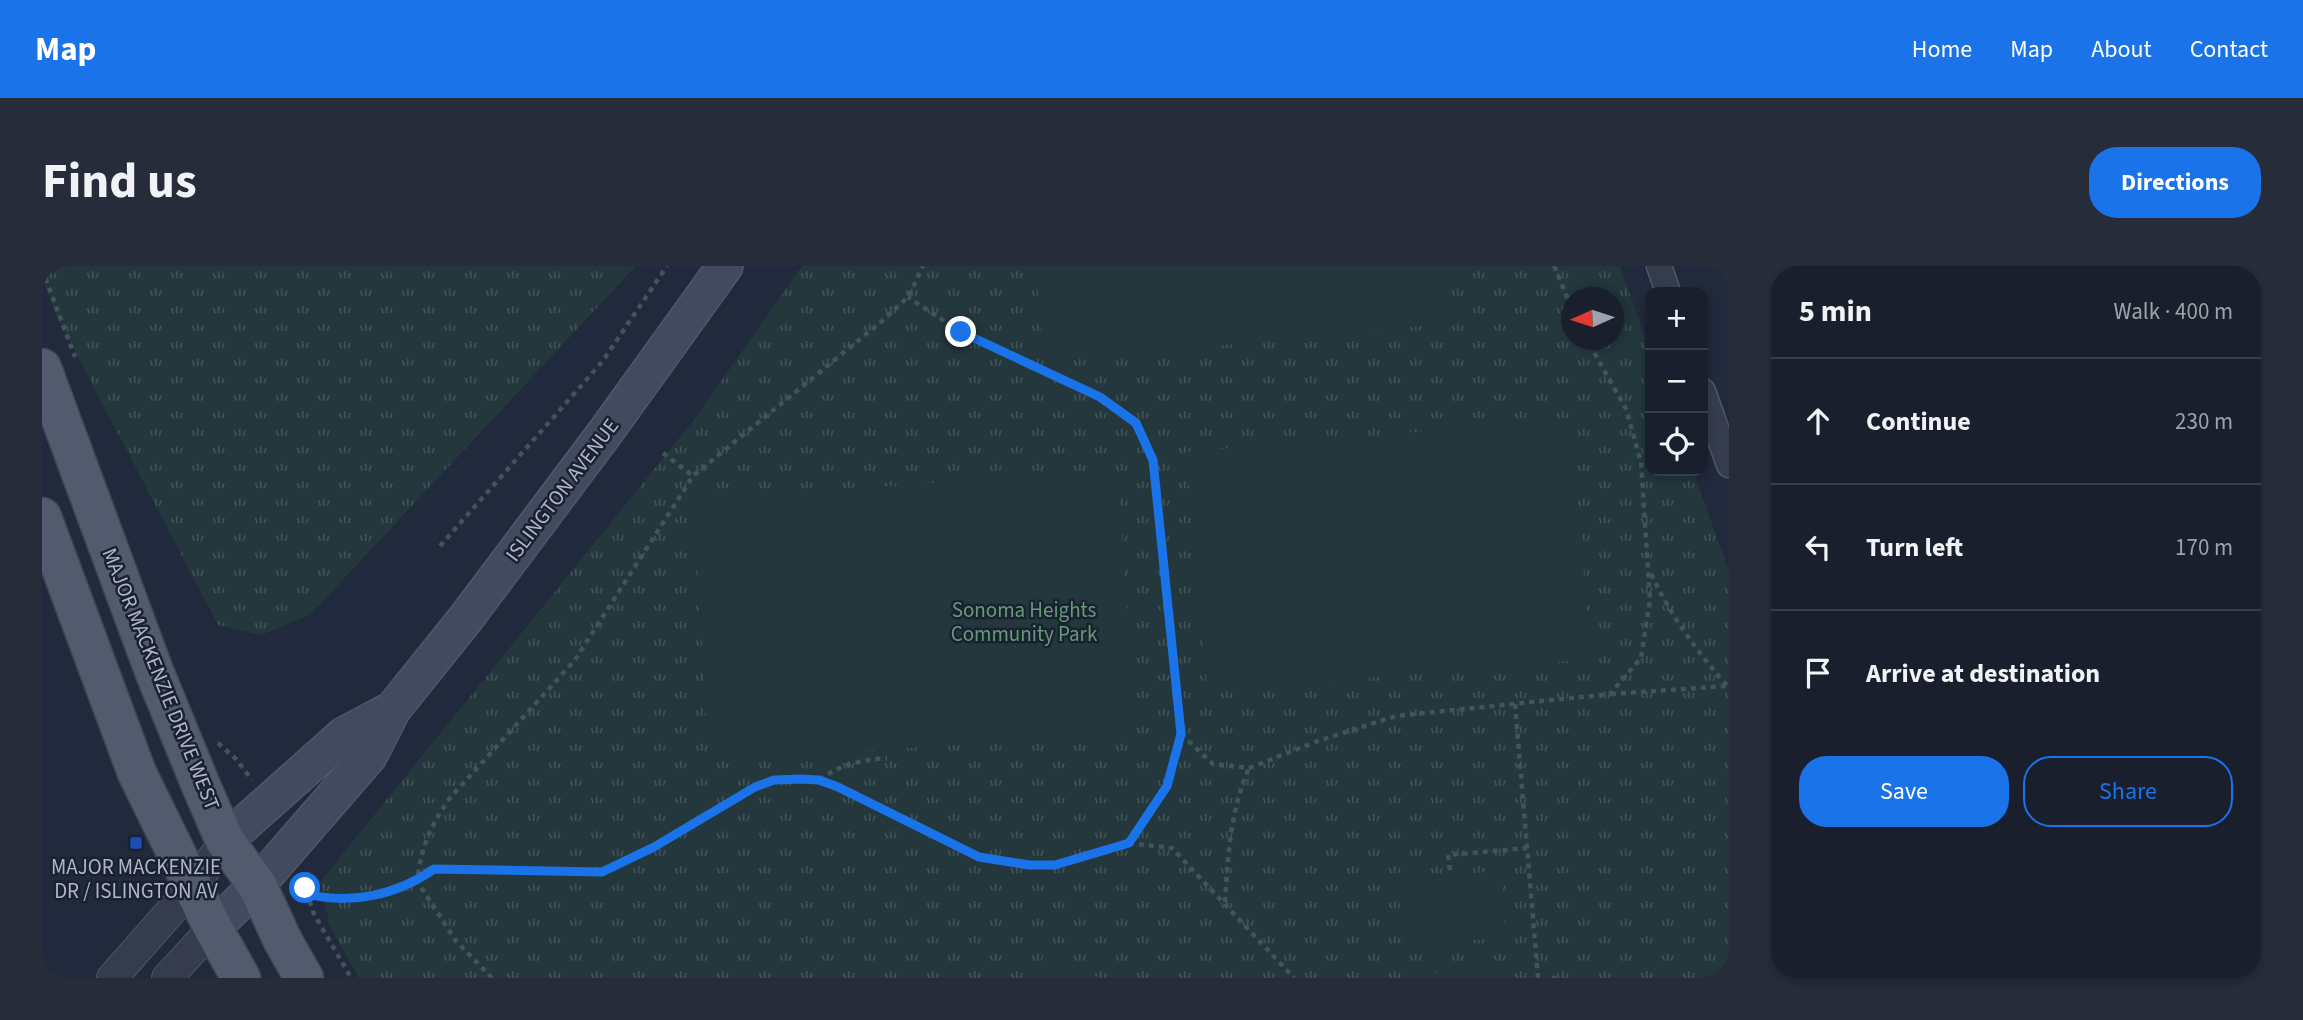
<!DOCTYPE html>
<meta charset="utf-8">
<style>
body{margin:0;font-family:"Source Sans 3",sans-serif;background:#262c39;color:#f1f3f6}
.controls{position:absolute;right:21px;top:21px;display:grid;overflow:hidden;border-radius:14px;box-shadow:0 4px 10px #0003}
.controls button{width:63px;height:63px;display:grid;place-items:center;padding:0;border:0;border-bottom:2px solid #373d49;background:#191f2d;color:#f1f3f6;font:35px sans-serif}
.compass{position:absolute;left:1519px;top:21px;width:63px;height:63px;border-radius:50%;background:#191f2d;box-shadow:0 4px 10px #0003;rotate:267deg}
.stop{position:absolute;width:21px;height:21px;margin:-16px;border:5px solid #1a73e8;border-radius:50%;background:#fff}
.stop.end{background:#1a73e8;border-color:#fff;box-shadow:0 2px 7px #0008}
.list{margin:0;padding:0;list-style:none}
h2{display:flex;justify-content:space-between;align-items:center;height:91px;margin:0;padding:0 28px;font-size:30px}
h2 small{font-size:23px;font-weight:400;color:#9fa2aa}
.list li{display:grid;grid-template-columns:46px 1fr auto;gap:21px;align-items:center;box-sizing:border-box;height:126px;padding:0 28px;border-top:2px solid #373d49}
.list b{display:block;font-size:26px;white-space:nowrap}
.list em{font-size:23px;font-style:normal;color:#9fa2aa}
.actions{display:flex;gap:14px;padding:21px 28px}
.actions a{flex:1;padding:16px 0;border:2px solid #1a73e8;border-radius:28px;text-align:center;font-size:24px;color:#1a73e8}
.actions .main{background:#1a73e8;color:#fff}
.icon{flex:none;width:38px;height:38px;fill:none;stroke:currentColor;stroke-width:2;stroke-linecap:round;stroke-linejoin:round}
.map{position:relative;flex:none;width:1687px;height:712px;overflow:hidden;border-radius:28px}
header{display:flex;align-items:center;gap:42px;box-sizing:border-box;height:98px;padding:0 35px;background:#1a73e8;color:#fff}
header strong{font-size:33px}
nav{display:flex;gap:38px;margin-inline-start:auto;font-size:24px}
.intro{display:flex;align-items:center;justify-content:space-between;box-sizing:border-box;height:168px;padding:0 42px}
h1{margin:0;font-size:49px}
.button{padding:18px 32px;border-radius:28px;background:#1a73e8;color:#fff;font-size:24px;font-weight:700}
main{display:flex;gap:42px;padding:0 42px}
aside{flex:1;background:#191f2d;border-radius:28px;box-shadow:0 4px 10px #0003}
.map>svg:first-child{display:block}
</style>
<header>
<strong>Map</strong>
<nav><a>Home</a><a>Map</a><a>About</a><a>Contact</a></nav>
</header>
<div class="intro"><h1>Find us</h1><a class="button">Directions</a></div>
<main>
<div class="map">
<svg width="1687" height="712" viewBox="0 0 1687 712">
<defs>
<pattern id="grass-tufts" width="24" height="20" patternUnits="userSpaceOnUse" patternTransform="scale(1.75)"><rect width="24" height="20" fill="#23373d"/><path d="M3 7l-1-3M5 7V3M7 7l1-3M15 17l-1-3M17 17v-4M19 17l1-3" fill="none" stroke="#405258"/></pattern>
</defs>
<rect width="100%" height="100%" fill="#21293c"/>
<path fill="url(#grass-tufts)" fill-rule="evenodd" d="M0 0H594L268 349 219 369 176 359 15 51 0 10Z
M760 0H1578L1608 85V205H1651L1687 305V712H317L288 660 278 616 651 155ZM1530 32H1572V74H1530Z"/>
<path fill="#23373d" d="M993 0H1403L1409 57 1003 96Z
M1529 153 1549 393 1165 425 1144 186Z
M1076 206 1092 468 667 494 651 232Z
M1458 605 1464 671 1366 680 1361 613Z
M1004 685 1058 712H992Z
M1471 699 1472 712H1377V708Z"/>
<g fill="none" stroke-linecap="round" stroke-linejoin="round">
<defs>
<path id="minor" d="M1617 0 1626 26
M1661 125 1687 199"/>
<path id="tertiary" d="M70 712 151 620 183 575
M125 712 171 662"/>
<path id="secondary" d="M183 575 302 469 351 443
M171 662 215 619 327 490 351 443 424 352 565 164 683 0"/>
<path id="primary" d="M0 102 112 405 160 522 183 575 215 619 241 675 262 712
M0 251 95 507 171 662 199 712"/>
</defs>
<use href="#minor" stroke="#505667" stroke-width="27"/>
<use href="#tertiary" stroke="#505667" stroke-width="32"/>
<use href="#secondary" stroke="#505667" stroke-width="38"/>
<use href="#primary" stroke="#3e4555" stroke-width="41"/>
<path stroke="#41545b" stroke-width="4.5" stroke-dasharray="5 5" stroke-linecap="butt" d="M1512 0 1530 43
M0 3 33 91
M621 187 651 210
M398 280 560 96 625 0
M1609 308C1629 350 1656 387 1687 422
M1569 428 1685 420
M1473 438 1496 712
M1139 468 1171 498 1207 502 1276 475 1354 450 1568 428 1599 392 1608 334 1606 304 1599 196 1584 143 1545 74
M176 477 194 493 210 514
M778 514C797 498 821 494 845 492
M1087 577 1130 582 1252 712
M1408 604 1406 589 1485 582
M266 606 263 622 272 648 309 712
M265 628C309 639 355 629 392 603L560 606 612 581 713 521 732 514H777L796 521 937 591 987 599H1013L1087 577 1125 520 1139 468 1111 194 1094 157 1058 131 919 66 866 31
M1183 636C1186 590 1188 545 1207 502
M450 712 414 675 375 615C380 579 387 563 407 533L533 394 651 210 840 55 866 31 881 0
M1510 712H1522"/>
<use href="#minor" stroke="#353c4c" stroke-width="24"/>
<use href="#tertiary" stroke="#353c4c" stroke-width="30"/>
<use href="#secondary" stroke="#424a60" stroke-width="35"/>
<use href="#primary" stroke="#525a6d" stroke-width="38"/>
</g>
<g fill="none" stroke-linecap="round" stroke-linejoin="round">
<path stroke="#1a73e8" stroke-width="9" d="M263 622 265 628C309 639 355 629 392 603L560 606 612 581 713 521 732 514 758 513 777 514 796 521 937 591 987 599H1013L1087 577 1125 520 1139 468 1111 194 1094 157 1058 131 919 66"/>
</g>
<rect fill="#1a4fb4" stroke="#1a2131" stroke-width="2.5" x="87" y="570" width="14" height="14" rx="3.5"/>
<g text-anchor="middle" stroke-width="5" stroke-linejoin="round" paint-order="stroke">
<g font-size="21" fill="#b0b6c8" stroke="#1a2131">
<text transform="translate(520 224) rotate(-53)" y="7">ISLINGTON AVENUE</text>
<text transform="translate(119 413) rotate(68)" y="7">MAJOR MACKENZIE DRIVE WEST</text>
</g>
<g font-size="21" fill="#659b78" stroke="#1a2131">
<text x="982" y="351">Sonoma Heights<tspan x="982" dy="24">Community Park</tspan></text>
</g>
<g font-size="21" fill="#b0b6c8" stroke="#1a2131">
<text x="94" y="608">MAJOR MACKENZIE<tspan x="94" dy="24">DR / ISLINGTON AV</tspan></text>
</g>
</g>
</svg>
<div class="controls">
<button>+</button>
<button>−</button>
<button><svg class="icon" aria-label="locate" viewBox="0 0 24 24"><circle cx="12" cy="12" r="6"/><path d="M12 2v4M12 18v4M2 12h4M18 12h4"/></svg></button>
</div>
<svg class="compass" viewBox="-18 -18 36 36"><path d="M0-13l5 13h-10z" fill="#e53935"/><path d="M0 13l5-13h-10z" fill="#9fa2aa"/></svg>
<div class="stop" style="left:263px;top:622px"></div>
<div class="stop end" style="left:919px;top:66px"></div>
</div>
<aside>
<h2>5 min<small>Walk · 400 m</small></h2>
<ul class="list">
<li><svg class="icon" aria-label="ahead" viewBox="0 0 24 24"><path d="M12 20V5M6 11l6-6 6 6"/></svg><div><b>Continue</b></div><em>230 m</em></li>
<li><svg class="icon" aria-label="left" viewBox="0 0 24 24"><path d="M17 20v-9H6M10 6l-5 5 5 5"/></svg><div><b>Turn left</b></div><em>170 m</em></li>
<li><svg class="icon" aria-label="arrive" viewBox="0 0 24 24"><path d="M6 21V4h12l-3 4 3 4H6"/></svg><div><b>Arrive at destination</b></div></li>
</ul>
<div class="actions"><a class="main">Save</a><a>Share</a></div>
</aside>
</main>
